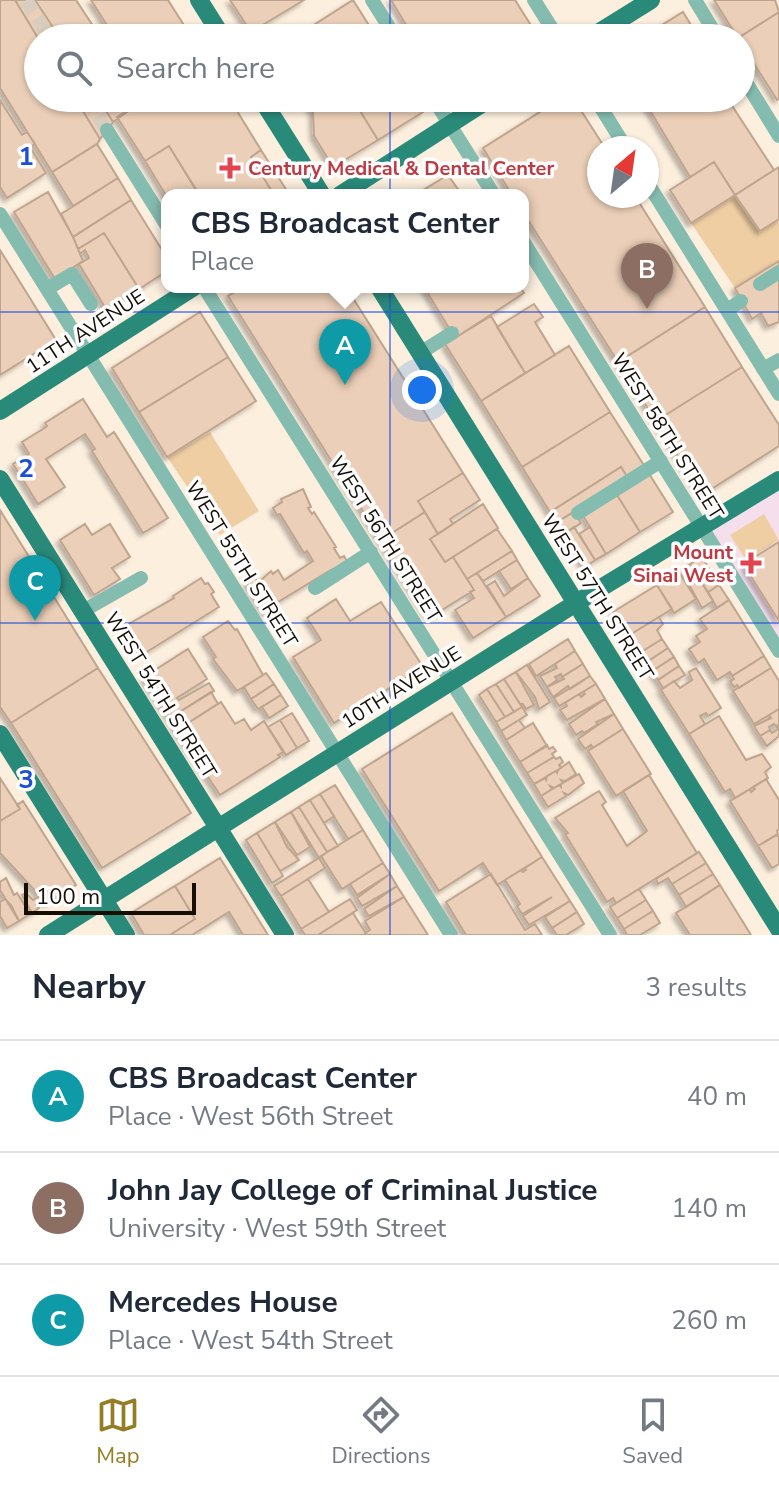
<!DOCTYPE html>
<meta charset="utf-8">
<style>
body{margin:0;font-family:"Nunito Sans",sans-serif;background:#f2f2f3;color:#1f2937}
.compass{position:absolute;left:587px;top:136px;width:72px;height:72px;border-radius:50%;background:#fff;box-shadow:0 2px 6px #0004;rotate:29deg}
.scale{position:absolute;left:24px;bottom:20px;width:172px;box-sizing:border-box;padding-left:8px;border:4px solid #150e05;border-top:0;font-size:22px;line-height:28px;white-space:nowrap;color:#150e05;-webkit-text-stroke:6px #fefefe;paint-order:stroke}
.you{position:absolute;left:422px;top:390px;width:28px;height:28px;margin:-20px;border:6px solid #fff;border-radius:50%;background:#1a73e8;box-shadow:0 0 0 12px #1a73e833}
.badge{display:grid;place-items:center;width:52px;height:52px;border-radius:50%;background:#947d24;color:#fff;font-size:26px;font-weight:700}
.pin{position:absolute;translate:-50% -66px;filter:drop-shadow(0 2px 4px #0008)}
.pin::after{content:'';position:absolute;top:42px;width:28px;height:24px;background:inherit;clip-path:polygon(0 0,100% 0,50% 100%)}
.popup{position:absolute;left:161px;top:189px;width:368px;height:104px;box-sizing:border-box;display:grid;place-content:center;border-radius:16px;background:#fff;filter:drop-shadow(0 2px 6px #0005);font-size:26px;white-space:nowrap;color:#747a83}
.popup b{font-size:30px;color:#1f2937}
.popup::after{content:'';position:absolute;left:50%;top:100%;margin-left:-16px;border:16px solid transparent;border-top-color:#fff}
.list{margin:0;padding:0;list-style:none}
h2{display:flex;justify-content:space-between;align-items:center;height:104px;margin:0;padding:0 32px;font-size:34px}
h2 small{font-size:26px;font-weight:400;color:#747a83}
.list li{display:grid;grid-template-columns:52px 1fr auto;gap:24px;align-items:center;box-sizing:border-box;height:112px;padding:0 32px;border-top:2px solid #e0e1e3}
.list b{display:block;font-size:30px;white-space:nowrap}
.list p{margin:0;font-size:26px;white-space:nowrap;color:#747a83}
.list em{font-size:26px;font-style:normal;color:#747a83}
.icon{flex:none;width:44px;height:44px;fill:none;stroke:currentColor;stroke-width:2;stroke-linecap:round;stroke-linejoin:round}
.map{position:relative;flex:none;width:779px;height:935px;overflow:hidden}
.search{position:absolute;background:#fff;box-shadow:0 2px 6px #0004;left:24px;right:24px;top:24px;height:88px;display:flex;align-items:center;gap:20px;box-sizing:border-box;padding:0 28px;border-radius:44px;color:#747a83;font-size:30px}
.sheet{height:440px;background:#fff}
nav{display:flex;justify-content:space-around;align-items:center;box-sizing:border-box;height:112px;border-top:2px solid #e0e1e3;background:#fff;font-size:22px;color:#747a83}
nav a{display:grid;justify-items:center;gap:4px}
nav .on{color:#947d24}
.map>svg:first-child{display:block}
</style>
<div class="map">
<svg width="779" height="935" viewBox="0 0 779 935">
<defs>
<filter id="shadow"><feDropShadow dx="-3.5" dy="3.5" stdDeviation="2" flood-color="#0004"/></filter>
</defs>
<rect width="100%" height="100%" fill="#fcefde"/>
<path fill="#f6dfec" d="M779 480V651L702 527Z"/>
<path fill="#efcea3" d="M735 195 760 231 779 219V261L735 288 691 223Z
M210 432 259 511 220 535 167 457Z
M764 514 779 540 746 560 730 535Z"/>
<path fill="#ebcfb8" stroke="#bfa48e" stroke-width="2" filter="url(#shadow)" d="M0 0H15L38 38V98H75L100 139 97 144 52 172 0 88Z
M15 0H35L60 38H38Z
M35 0H76L101 38H60Z
M91 0H168L192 38H115Z
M230 0H304L251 32Z
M353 0 377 38H315L309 28Z
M391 0H515L539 38H414Z
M714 0H775L779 12 738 38Z
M683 12 699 38H641Z
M779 12V99L777 100 741 43V38H738Z
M75 98H98L113 122 100 139Z
M98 98H139L141 102 113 122Z
M147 98H229L261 150 251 157 274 195H199L169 146 145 161 117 117Z
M305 98H352L378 140 333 167 314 136 313 111Z
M352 98H414L423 112 378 140Z
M562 98H573L605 148H599V196H635L705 307 618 362 523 212V195H512L483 148Z
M645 98H727L774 170 735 195 714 162 690 177 643 99Z
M0 100 22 135 27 132 35 144 30 147 46 173 7 198 0 187Z
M97 144 118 178 73 206 52 172Z
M169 146 197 191 199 195H167V197L145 161Z
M261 150 289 194 288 195H274L251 157Z
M714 162 735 195 691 223 670 190Z
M779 167V219L760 231 735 195Z
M448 175 462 195H415Z
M118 178 131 200 73 237 61 214Z
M48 192 73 237 83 261 55 279 14 212Z
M131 200 167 258V271L139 289 104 233 78 249 73 237Z
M104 233 139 289 106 309 79 264 89 258 85 250 80 254 78 249Z
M0 250 56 340 0 375Z
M779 261V322L768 326 761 313 752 319 735 288Z
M243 287H346L463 473 418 501 425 512 381 540 228 296Z
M424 287H520L524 293 455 338Z
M534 304 543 317 535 322 555 355 525 373 497 327Z
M705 307 742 367 656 421 618 362Z
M200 312 228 357 139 412 112 368Z
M491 316 525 373 481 401 445 344Z
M569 346 610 412 522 467 481 401Z
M228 357 256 401 167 457 139 412Z
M742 367 779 425V446L702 495 656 421Z
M83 399 107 437 114 432 168 518 143 533 92 451 95 449 85 434 46 459 65 487 38 504 13 464 29 454 22 442 43 429 47 426 45 423Z
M610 412 645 467 628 478 621 467 550 512 522 467Z
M621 467 628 478 557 522 550 512Z
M648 472 673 512 640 532 617 495Z
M463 473 480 500 450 519 453 524 438 534 418 501Z
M303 489 311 507 308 508 312 514 314 512 336 547 334 548 340 558 344 556 348 563 331 570 278 602 276 600 271 603 274 608 266 613 247 583 255 578 258 583 271 571 273 574 278 570 284 580 313 561 307 551 304 553 280 514 277 515 273 508 282 502 281 499Z
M617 495 640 532 606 554 582 514Z
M483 504 498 528 445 562 430 539Z
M0 510 98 668 11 723 0 707Z
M425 512 438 534 430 539 445 562 453 557 474 590 434 615 433 612 428 615 381 540Z
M574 512 581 523 564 534 557 522Z
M85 524 92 535 110 524 130 557 112 568 120 579 94 595 60 540Z
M574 527 595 560 585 567 564 534Z
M590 527 606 554 595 560 579 534Z
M497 529 512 551 467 579 453 557Z
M779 542V621L745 567 750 564 748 561Z
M512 551 517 560 483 581 477 573Z
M702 557 719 585 708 592 690 564Z
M517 560 528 578 511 589 499 571Z
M690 564 713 601 702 608 687 581 678 571Z
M678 571 696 599 674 613 657 585Z
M477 573 506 617 473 638 455 610 474 598 470 592 474 590 467 579Z
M201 578 205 584 208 583 214 592 211 594 219 607 145 653 141 647 138 649 132 639 135 637 127 625 174 598 173 596Z
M528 578 540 596 506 617 487 586 495 581 504 596Z
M657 585 672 609 628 636 613 612Z
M719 585 729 600 717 608 708 592Z
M336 599 350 621 381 602 423 667 334 723 293 657 321 640 307 618Z
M729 600 764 656 732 676 730 672 717 680 704 659 698 663 689 649 700 642 696 636 707 629 700 619Z
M659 617 663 624 657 630 662 639 638 654 628 636Z
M228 621 235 630 237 629 263 675 237 691 213 659 216 657 203 637Z
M568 639 575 651 536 676 529 664Z
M662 639 668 648 645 663 638 654Z
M668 648 674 657 652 671 647 662Z
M188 649 207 679 177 698 179 700 209 683 214 691 170 718 144 677Z
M575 651 583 664 562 677 561 674 555 677 557 680 547 687 540 676 557 668 555 664Z
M764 656 771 668 739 688 737 685 734 687 730 681 734 679 732 676Z
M674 657 679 666 658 680 652 671Z
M583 664 590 676 570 689 568 686 553 697 547 687 564 679 562 677Z
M527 665 550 702 539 709 535 697 516 672Z
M679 666 685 675 663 688 658 680Z
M98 668 191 813 102 868 11 723Z
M696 668 721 708 708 716 706 713 700 716 705 724 689 734 661 690 674 681 680 688 692 680 689 672Z
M771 668 779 681V709L754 724 733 691Z
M516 672 534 705 526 709 523 704H520L504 679Z
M266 673 274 684 251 699 244 687Z
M590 676 596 684 559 706 554 698Z
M504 679 522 707 514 712 496 684Z
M274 684 281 695 258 709 251 699Z
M496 684 514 712 505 717 487 689Z
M596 684 605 699 567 720 560 710 567 706 565 703 579 694 581 697 585 694 583 692Z
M487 689 505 717 496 722 479 695Z
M211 692 218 704 177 730 170 718Z
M281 695 288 706 269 718 262 707Z
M605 699 614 714 596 722 598 724 584 733 582 731 576 735 569 724Z
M221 702 235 724 244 719 251 730 264 721 283 752 278 755 280 757 220 795 177 730Z
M522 707 527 715 501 731 496 722Z
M779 709V725L776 726 774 724 769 727 770 730 760 736 754 726 771 718 769 715Z
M292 713 309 741 297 748 280 720Z
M452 713 542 857 497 885 483 863 439 891 362 769Z
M614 714 623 729 593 748 591 745 585 749 578 739Z
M719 716 746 760 762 754 771 767 765 772 768 778 735 798 730 789 725 792 689 734Z
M280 720 297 748 286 755 268 727Z
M519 720 525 728 506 740 501 731Z
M533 723 547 746 520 762 506 740Z
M779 725V736L767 746 760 736 770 730 772 733 778 729 776 726Z
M623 729 651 774 616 796 588 751Z
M547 745 549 749 553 747 556 751 552 754 554 757 527 773 520 762Z
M554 757 556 759 560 757 563 762 559 765 561 768 534 784 527 773Z
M569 762 576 774 565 781 561 780 563 783 554 788 550 786 552 789 541 796 534 784 545 778 546 780 547 776 556 771 557 773 558 770Z
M579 774 584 783 568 795 564 793 566 796 548 807 541 796 559 785 561 787V784Z
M649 775 697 853 616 903 613 898 607 902 565 834 568 833 555 818 599 791 606 802 602 805 627 846 647 831 623 791Z
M0 778 20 809 0 821Z
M766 779 779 800V829L777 831 778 834 758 846 730 801 750 789 751 792 755 789 753 787Z
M335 785 363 830 348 839 320 794Z
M320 794 334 816 324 823 310 800Z
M310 800 338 846 327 852 299 807Z
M23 801 76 885 47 903 43 900 36 905 39 908 32 913 22 895 26 893 33 900 40 896 0 853V821L20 809 17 805Z
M299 807 327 852 319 858 291 812Z
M291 812 310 847 297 855 275 822Z
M275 822 287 847 299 860 280 871 257 833Z
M363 830 383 863 342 889 321 856Z
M257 833 283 876 272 883 246 840Z
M776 835 779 837V864L772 868 758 846Z
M699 852 706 863 672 884 668 878 658 884 656 879Z
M542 857 570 901 529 925 523 916 552 897 522 914 517 906 520 904 505 880 521 870 523 872 526 870 525 868Z
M220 858 268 935H243L229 912 192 935H170L195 919 175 886Z
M319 858 325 868 281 896 274 886Z
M383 863 390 874 357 895 350 884Z
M706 863 713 874 679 895 672 884Z
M390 874 397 886 362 906 357 898Z
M491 874 525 930 535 924 542 935H466L446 902Z
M713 874 720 885 686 907 679 895Z
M6 878 14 895 17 893 30 914 19 921 0 890V882Z
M308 879 329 912 301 929 281 896Z
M720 885 751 935H690L676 913Z
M175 886 195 919 170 935H144L131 913Z
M397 886 404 897 369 916 364 909Z
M639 889 646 900 617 918 610 907Z
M404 897 428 935H367L365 933 370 930 365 921Z
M5 899 11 905 19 921 7 928 0 916V902Z
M350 899 357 910 318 935H305L301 929Z
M646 900 653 911 624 929 617 918Z
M570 901 577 912 552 928 545 917Z
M653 911 660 923 640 935H627L624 929Z
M577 912 584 924 566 935H557L552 928Z
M353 913 367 935H318Z"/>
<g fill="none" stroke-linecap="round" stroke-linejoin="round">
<path stroke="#d9cdbd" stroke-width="14" stroke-dasharray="14 7" stroke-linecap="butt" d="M26 0 50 38
M87 98 107 130"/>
<path stroke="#85bcb0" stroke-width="14" d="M372 0 396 38
M534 0 558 38
M695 0 718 38
M741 74 779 136
M433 98 494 195
M595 98 626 148
M107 130 167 226
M647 182 779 394
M0 214 451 935
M523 241 779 651
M760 284 779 272
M204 287 610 935
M47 289 72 274 91 304
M727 310 741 301
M420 353 452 333
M763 369 779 360
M578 513 661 461
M315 588 371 552
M83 611 141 578"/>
<path stroke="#2a8a7a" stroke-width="18" d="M199 0 223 38
M590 38 651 0
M261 98 322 195
M340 195 491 98
M379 287 779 929
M0 411 194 287
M0 479 285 935
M0 734 126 935
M48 935 576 603 779 480"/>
</g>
<path fill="none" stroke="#1d4ed8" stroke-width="2" stroke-opacity="0.55" d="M390 0V38M390 98V935M0 312H779M0 623H779"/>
<g fill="#e0444e" stroke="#fefefe" stroke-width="3">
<path d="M226 156h8v8h8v8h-8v8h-8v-8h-8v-8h8z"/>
<path d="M747 551h8v8h8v8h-8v8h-8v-8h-8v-8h8z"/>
</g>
<g text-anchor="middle" stroke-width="7" stroke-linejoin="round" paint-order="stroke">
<g font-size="20" font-weight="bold" fill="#be3a42" stroke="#fefefe" text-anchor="start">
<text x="248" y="175">Century Medical &amp; Dental Center</text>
<text x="733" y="559" text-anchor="end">Mount<tspan x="733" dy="23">Sinai West</tspan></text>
</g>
<g font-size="20" fill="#150e05" stroke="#fefefe">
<text transform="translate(85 331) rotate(-33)" y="7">11TH AVENUE</text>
<text transform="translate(668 436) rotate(58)" y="7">WEST 58TH STREET</text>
<text transform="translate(386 539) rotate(58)" y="7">WEST 56TH STREET</text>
<text transform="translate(242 564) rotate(58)" y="7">WEST 55TH STREET</text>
<text transform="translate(598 597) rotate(58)" y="7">WEST 57TH STREET</text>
<text transform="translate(401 687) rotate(-32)" y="7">10TH AVENUE</text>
<text transform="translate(161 695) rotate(58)" y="7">WEST 54TH STREET</text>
</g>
</g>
<g font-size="26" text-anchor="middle" font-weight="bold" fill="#1d4ed8" stroke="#fefefe" stroke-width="7" stroke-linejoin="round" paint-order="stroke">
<text x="26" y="165">1</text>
<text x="26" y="477">2</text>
<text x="26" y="788">3</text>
</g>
</svg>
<svg class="compass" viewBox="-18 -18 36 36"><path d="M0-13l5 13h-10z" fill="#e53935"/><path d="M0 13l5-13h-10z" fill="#747a83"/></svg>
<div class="scale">100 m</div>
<div class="you"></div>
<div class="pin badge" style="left:345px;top:385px;background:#0f9aa8">A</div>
<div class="popup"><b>CBS Broadcast Center</b>Place</div>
<div class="pin badge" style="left:647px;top:309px;background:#8d6e63">B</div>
<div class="pin badge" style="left:35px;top:621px;background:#0f9aa8">C</div>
<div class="search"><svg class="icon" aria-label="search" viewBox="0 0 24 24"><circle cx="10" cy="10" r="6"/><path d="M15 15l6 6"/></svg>Search here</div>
</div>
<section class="sheet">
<h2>Nearby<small>3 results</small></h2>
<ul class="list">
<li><span class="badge" style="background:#0f9aa8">A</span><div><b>CBS Broadcast Center</b><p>Place · West 56th Street</p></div><em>40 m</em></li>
<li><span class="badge" style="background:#8d6e63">B</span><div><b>John Jay College of Criminal Justice</b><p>University · West 59th Street</p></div><em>140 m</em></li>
<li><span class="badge" style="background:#0f9aa8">C</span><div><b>Mercedes House</b><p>Place · West 54th Street</p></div><em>260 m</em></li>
</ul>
</section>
<nav>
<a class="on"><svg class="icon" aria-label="map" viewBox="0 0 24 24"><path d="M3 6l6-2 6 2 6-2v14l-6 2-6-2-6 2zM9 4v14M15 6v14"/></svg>Map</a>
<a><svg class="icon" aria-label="directions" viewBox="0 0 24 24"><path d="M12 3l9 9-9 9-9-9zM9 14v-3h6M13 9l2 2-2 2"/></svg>Directions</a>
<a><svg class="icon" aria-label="saved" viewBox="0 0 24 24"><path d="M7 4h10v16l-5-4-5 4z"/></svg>Saved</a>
</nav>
